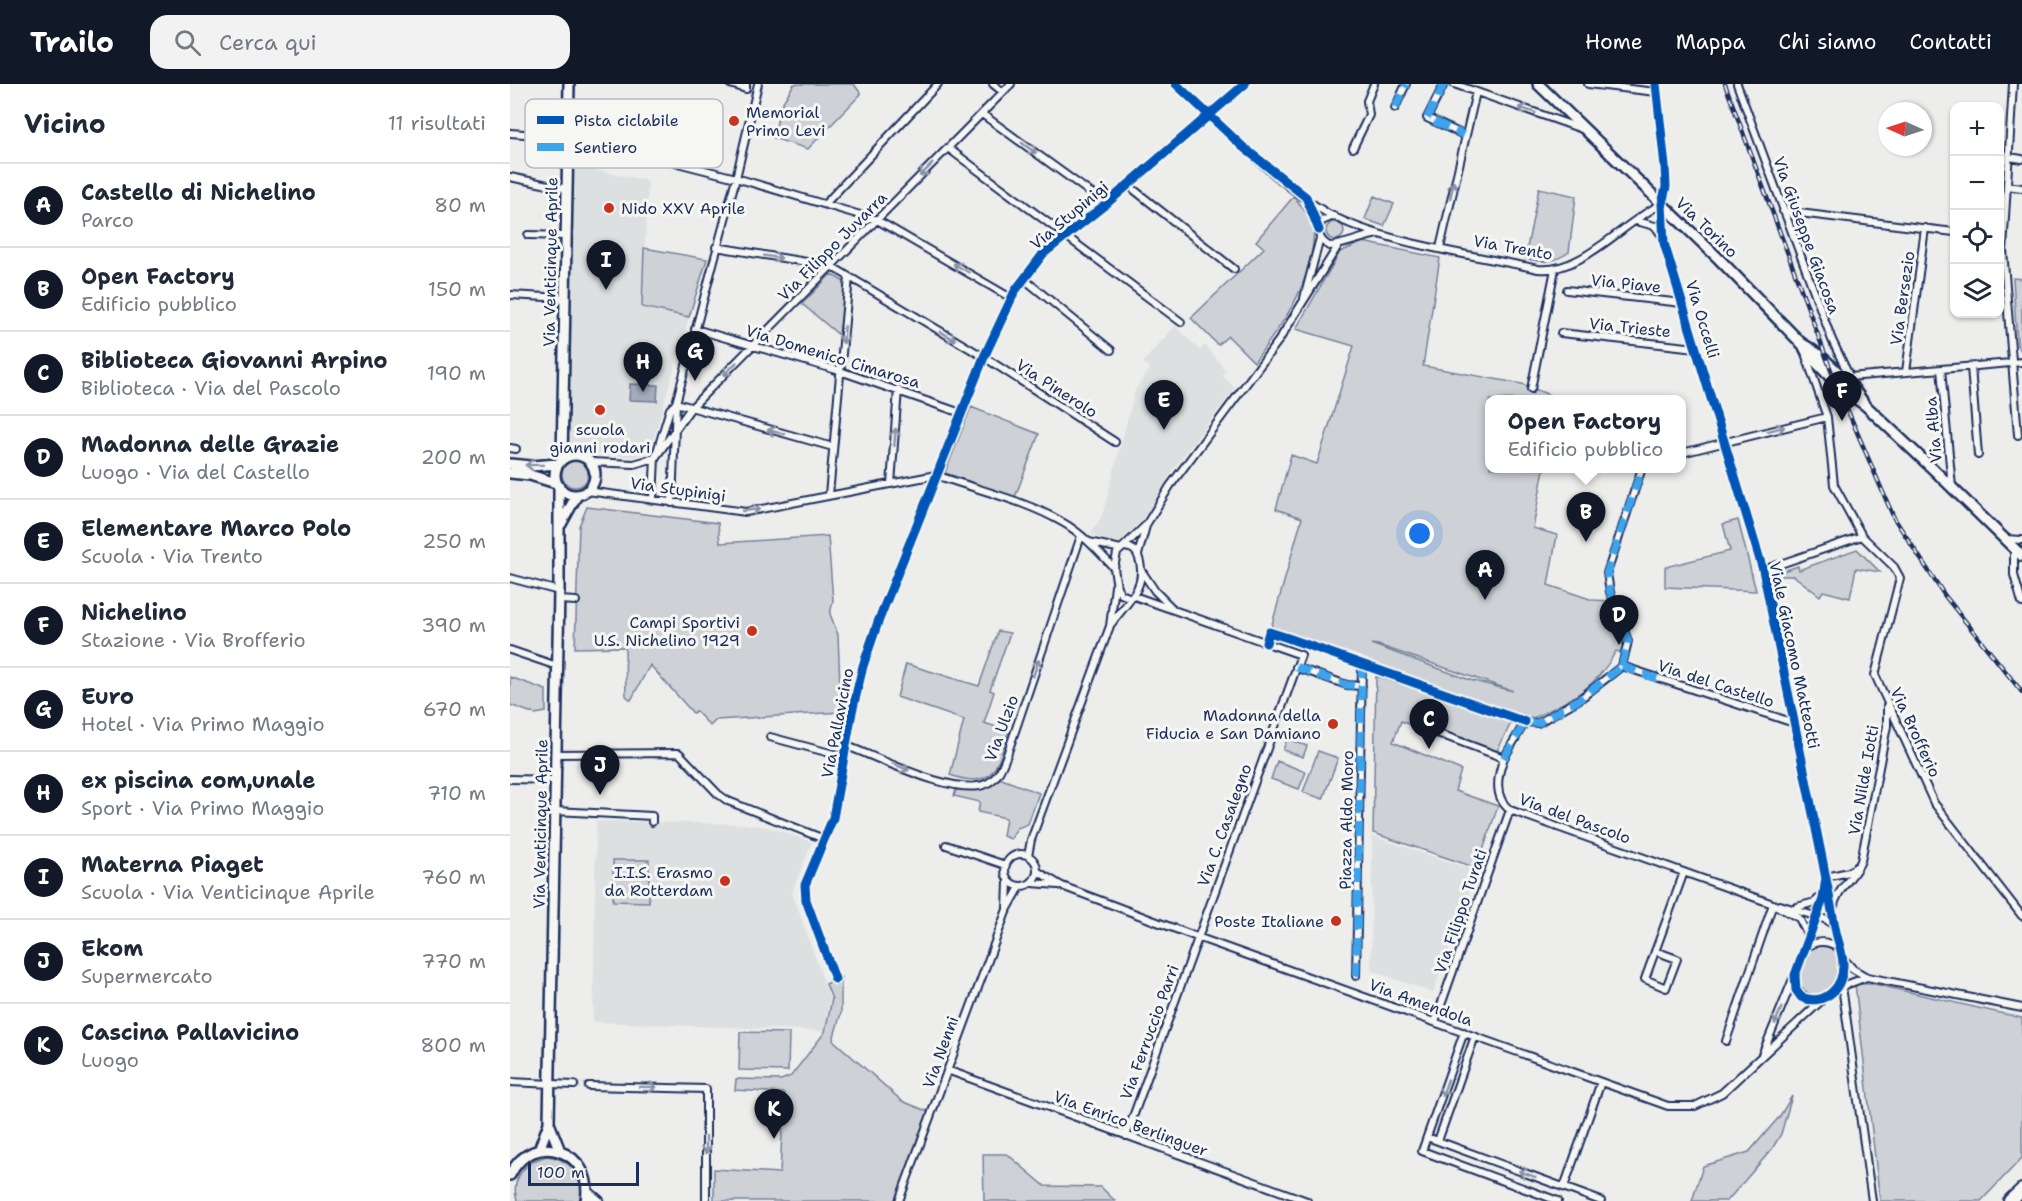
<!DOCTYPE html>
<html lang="it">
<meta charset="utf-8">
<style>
body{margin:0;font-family:"Shantell Sans",sans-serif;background:#f2f2f3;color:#1f2937}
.controls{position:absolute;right:18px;top:18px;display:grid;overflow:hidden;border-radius:12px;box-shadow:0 2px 4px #0004}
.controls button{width:54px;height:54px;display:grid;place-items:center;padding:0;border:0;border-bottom:2px solid #e0e1e3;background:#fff;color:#1f2937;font:30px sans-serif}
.compass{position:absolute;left:1368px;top:18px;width:54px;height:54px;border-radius:50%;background:#fff;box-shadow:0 2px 4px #0004;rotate:273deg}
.scale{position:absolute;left:18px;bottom:15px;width:111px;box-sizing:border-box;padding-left:6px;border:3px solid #1b2f5e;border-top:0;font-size:16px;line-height:21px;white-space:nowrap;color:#1b2f5e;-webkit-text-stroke:4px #f6f6f2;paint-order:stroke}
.you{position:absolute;left:910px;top:450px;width:21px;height:21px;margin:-15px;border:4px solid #fff;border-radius:50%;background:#1a73e8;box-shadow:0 0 0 9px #1a73e833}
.badge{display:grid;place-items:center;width:39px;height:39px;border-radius:50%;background:#111827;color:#fff;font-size:20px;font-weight:700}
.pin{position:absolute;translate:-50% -50px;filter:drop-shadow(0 2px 3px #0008)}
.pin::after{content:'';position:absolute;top:32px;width:21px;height:18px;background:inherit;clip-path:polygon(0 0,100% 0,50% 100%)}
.popup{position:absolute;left:975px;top:311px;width:201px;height:78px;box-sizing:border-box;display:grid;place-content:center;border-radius:12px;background:#fff;filter:drop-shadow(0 2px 4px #0005);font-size:20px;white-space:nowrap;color:#747a83}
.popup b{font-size:22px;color:#1f2937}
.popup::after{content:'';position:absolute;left:50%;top:100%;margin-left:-12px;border:12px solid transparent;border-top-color:#fff}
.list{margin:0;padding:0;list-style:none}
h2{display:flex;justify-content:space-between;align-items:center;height:78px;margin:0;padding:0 24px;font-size:26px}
h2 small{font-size:20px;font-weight:400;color:#747a83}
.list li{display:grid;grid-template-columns:39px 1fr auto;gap:18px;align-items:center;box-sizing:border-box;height:84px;padding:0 24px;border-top:2px solid #e0e1e3}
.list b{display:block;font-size:22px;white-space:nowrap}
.list p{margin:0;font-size:20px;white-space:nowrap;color:#747a83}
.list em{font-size:20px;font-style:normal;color:#747a83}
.icon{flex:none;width:33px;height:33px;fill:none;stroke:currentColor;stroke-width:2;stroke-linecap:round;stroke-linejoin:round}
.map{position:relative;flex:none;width:1512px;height:1117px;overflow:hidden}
header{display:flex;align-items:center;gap:36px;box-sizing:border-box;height:84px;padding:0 30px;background:#111827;color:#fff}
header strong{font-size:28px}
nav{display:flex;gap:33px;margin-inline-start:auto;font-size:21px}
.search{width:420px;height:54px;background:#f2f2f3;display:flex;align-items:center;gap:15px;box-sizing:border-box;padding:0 21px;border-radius:18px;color:#747a83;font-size:22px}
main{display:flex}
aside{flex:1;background:#fff}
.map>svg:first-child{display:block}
</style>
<header>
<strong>Trailo</strong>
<div class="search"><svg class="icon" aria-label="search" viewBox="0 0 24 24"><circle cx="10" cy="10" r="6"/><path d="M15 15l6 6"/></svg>Cerca qui</div>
<nav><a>Home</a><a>Mappa</a><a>Chi siamo</a><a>Contatti</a></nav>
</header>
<main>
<aside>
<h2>Vicino<small>11 risultati</small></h2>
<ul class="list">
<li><span class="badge">A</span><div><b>Castello di Nichelino</b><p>Parco</p></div><em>80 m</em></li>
<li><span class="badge">B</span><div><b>Open Factory</b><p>Edificio pubblico</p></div><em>150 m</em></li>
<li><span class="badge">C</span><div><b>Biblioteca Giovanni Arpino</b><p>Biblioteca · Via del Pascolo</p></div><em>190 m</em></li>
<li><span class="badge">D</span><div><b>Madonna delle Grazie</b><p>Luogo · Via del Castello</p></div><em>200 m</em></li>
<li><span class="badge">E</span><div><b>Elementare Marco Polo</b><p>Scuola · Via Trento</p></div><em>250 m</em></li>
<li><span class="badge">F</span><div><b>Nichelino</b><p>Stazione · Via Brofferio</p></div><em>390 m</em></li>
<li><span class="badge">G</span><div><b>Euro</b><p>Hotel · Via Primo Maggio</p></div><em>670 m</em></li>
<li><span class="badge">H</span><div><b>ex piscina com,unale</b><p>Sport · Via Primo Maggio</p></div><em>710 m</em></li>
<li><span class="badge">I</span><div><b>Materna Piaget</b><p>Scuola · Via Venticinque Aprile</p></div><em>760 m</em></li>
<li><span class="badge">J</span><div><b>Ekom</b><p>Supermercato</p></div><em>770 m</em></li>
<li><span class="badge">K</span><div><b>Cascina Pallavicino</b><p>Luogo</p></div><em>800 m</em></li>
</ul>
</aside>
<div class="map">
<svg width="1512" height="1117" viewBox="0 0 1512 1117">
<rect width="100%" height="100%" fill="#edeeec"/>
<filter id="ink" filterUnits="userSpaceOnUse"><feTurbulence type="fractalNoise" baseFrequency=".0167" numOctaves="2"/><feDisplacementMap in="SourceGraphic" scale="12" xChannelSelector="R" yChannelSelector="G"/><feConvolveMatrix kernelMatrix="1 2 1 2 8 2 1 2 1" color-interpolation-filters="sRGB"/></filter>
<g filter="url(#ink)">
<path fill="#dde0e1" d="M63 81 138 97 132 222 179 233 141 364 125 373 74 369 57 359Z
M665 242 690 266 695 261 716 286 712 291 725 304 663 386 634 434 608 461 580 450 592 432 625 306 640 285 633 278Z
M86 737 234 740 258 743 302 758 282 808 320 915 314 947 83 938Z
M862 752 967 787 923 909 861 886Z"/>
<path fill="#ced2d7" stroke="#74809a" stroke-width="1.5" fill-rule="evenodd" d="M284 0H344L351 10 298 65 263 54 271 21Z
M1029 104 1066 112 1059 168C1044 179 1032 179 1015 174Z
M784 112 804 140C804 199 777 233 744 278L718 252 708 261 681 234 754 164 746 157Z
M864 112 884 120 874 142 855 135Z
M816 147a9 9 0 1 1 18 0a9 9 0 1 1-18 0Z
M853 158 930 174 913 282 1012 300 1047 314 980 316V384L1034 385 1023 444 1047 451 1038 501 1083 516 1099 517C1106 531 1111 544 1115 557L1110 568 1106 567C1084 607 1060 616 1021 635L844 574 759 551 792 434 766 425 781 371 807 380 844 262 786 245 830 168ZM861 560 868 561 1003 607 960 596Z
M134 164 197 175 179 233 132 223Z
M321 190 336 199 329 251 292 220Z
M1503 194 1512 195V268L1507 261Z
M461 323 529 350 505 413 435 389Z
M52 390a13 13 0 1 1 26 0a13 13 0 1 1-26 0Z
M77 423 208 439 210 459 318 452 323 517 320 530 328 551 331 628 206 636 200 642 186 627 183 629 140 581 121 616 116 612 115 563 65 564 69 442Z
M1228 436 1246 507 1155 503V483L1220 467 1213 440Z
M1347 465 1370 488 1346 484 1340 514 1313 507 1310 512 1284 492H1259L1288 482 1289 486Z
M488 547 500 549 480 606 484 608 474 639 499 647C487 683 484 707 440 691L454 636 387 613 396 580 469 602Z
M866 592 1002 637 987 667 930 646 931 639 918 634 913 646 891 637 883 658 951 686 945 707 988 722 967 784 863 749Z
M0 593 36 606V628L25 630 0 621Z
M777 655 797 662 793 673 773 666Z
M808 667 828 674 813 715 793 708Z
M767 677 796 688 789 705 761 695Z
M489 694 529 709 518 740 507 744 501 755 493 752 496 734 468 728 470 718 444 712 446 706C464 708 474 706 489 694Z
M103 776H139V818L103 817Z
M1311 859 1327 866C1336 897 1310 933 1287 897L1297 866Z
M331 893V929L323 956 392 1017 419 1028 386 1117H204V1085L270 1089 274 1009 225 1006 226 995 271 996 281 992 315 948 322 915 316 900Z
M1345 900H1364L1512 934V1074L1471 1117H1370Z
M230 948 279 949 278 987 229 986Z
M1282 1012 1271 1050 1262 1065 1217 1117H1182L1193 1082 1239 1068 1270 1032Z
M473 1070H497L535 1102 591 1103 605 1117H474Z
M37 1072C60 1075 77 1093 69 1117H7C0 1094 16 1077 37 1072Z"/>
<path fill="#a5acbc" stroke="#6e7a96" stroke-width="1.5" d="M120 300 148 301 147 317 119 316Z"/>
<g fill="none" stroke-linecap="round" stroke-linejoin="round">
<path stroke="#c3c8d0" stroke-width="6" stroke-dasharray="6 3" stroke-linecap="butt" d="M702 34 710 43
M64 1001 79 1002"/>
<defs>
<path id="street" d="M220 0 236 5V0
M483 0 493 8
M666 0 700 33
M934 0 917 34 954 51
M944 0 1072 45
M1078 0 1146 8
M1146 0 1155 82 1156 103 1152 120 1154 159 1253 486 1312 774C1317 799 1321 823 1326 848 1328 858 1333 869 1333 880 1334 904 1314 923 1291 913L1286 906 1285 891 1313 815 1316 793
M1227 0 1322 256 1345 304
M1503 0 1493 166 1508 351
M885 24 896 0
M472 30 596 120
M710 43C739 69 784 110 817 129 871 159 965 171 1028 185 1072 190 1114 137 1152 120
M0 49 70 54 226 94 367 136 501 214
M438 64 671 238
M843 64 859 31 857 17 864 0
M1499 73 1512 75
M0 93 57 105
M618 101 724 185
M1497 102 1512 104
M796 114 809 146
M315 120 428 0
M1273 127 1444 148
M824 132 812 137C806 147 809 156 819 162 828 163 855 152 868 150
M1126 137 1145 142 1153 153
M18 151 56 152
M206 163 321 182 474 273 605 358
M930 164 966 8
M514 195 601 266
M1057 206 1172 219
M0 211 54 214
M794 214 810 154
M185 245 330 287 451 329
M1051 249 1186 264
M1296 272 1317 333 1324 401 1352 452 1384 483 1390 494 1365 591 1424 719 1512 832
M1461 283 1468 371
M1431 285 1442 403
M1396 288 1415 144
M1339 293 1512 278
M1021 305 1045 185
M166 319 323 363
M0 364 6 365
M1172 369 1317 333
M81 378 124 380 145 374 180 325 501 0
M426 391C468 406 514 416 552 438 572 449 589 468 604 484
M381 400 388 305
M77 407 236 428 426 391
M319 411 339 193
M143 415 145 374 160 325 166 319 226 94 248 0
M162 419 166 319
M1496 455 1512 456
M579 458 611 465
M1504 465V491L1512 519
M628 471 636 442
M1253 486 1352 452
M633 489 645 507 662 524
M0 494 49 507
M621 514 611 510 607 503 604 484 607 469 636 441 660 402 769 256 828 162
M49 516 66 517
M602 539C616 519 636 505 630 478 628 471 627 467 620 464L614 463
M0 566 47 582
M1112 582 1118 557 1100 508 1097 489 1132 384
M1112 582 1284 639
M786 583 837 601 852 602
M922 647 994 674C987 692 983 713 1000 726L1263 820 1289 834 1298 852
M260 653 335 673
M337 662C367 673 449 715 478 699 490 692 493 680 498 668L571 452
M46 670 169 669 208 710 218 717 314 755
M994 674 1015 638 1028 639 1070 615 1112 582
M0 695 46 696
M45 727 142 732V738
M436 761 495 781
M495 786a16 16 0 1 1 32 0a16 16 0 1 1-32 0Z
M518 772 521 756 600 542 605 502
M527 787 552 802 687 853 1158 1022H1185L1212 1009 1311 917
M1316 793 1339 788 1349 781
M522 799 548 801
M1270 821 1317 836 1325 843
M1287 823 1305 818 1314 809
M497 825 498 797
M1323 825C1327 804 1343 795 1351 777L1377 642V622
M1295 864C1307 856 1317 856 1329 864
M1145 867 1167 875 1156 904 1135 895 1174 788
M1334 875 1343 885 1357 893 1512 924
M846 892 852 580
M325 895 296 816 295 801 323 734 342 628 353 582 368 538 474 273 505 207 533 170 596 120 735 0
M1332 902 1362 1117
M1330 903 1357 893
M925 938 1000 726
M954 948 912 1067 1048 1117
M1216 957 1263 820
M1252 971 1283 895
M437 986 797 1117
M0 998 64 1001
M79 1002 196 1005V1117
M616 1052 791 571 624 512
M917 1053 1091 1117
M928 1057 965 952
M1054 1103 1091 998
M389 1117 496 828 510 803"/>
<path id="secondary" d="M1028 0 1209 175 1291 259C1313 271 1342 300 1355 321
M1293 261 1297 269 1332 305 1355 321 1424 386 1512 472
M45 391a20 20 0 1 1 40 0a20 20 0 1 1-40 0Z
M52 375 59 0
M0 380 21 382 48 380
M0 389 20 391 46 399
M51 440 67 411
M39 1039 50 1067
M29 1066 39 1039 49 507V402
M0 1091C23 1044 85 1067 76 1117
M77 1108 88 1117"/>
<path id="highway" d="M1500 1117 1512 1106"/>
</defs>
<use href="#street" stroke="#1b2f5e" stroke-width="10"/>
<use href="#secondary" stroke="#1b2f5e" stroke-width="14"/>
<use href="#highway" stroke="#1b2f5e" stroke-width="16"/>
<use href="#street" stroke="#f6f6f2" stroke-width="6"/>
<use href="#secondary" stroke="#f6f6f2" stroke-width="9"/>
<use href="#highway" stroke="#f6f6f2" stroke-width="12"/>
<defs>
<path id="rail" d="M1215 0 1325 297 1384 434 1435 512 1512 608"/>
</defs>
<use href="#rail" stroke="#1b2f5e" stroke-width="4.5"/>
<use href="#rail" stroke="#f6f6f2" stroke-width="2" stroke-dasharray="7" stroke-linecap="butt"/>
<path stroke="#3da3ed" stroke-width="8" stroke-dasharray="15 8" stroke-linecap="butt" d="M934 0 917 34 954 51
M885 24 896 0
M1112 582 1118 557 1100 508 1097 489 1132 384
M1112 582 1147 595
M786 583 837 601 852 602
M994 674 1015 638 1028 639 1070 615 1112 582
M846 892 852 580"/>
<defs>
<path id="cycleway" d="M666 0 733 63 796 113 809 146
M1146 0 1155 82 1156 103 1152 120 1154 159 1253 486 1312 774C1317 799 1321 823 1326 848 1328 858 1333 869 1333 880 1334 904 1314 923 1291 913L1286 906 1285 891 1313 815 1316 793
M756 559 759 548 778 554 1015 638
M325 895 296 816 295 801 323 734 342 628 353 582 368 538 474 273 505 207 533 170 596 120 735 0"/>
</defs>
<use href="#cycleway" stroke="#f6f6f2" stroke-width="13"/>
<use href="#cycleway" stroke="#0057b8" stroke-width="9"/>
</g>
<defs><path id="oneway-shaft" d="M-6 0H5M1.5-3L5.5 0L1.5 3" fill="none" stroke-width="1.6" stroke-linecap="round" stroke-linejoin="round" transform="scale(1.5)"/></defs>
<g stroke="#8892a8">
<use href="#oneway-shaft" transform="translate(1017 26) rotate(-161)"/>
<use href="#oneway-shaft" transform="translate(519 64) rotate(36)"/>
<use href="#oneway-shaft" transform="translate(416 86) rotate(135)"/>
<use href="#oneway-shaft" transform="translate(942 106) rotate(-78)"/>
<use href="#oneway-shaft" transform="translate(263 173) rotate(9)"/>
<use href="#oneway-shaft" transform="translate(451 184) rotate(-150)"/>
<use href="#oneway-shaft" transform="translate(334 251) rotate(95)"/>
<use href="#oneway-shaft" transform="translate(438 252) rotate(31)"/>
<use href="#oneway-shaft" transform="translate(220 285) rotate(135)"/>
<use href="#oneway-shaft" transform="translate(1266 345) rotate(-14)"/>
<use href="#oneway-shaft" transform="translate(266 348) rotate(-165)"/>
<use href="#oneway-shaft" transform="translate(385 353) rotate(-86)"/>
<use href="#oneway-shaft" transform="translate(24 381) rotate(179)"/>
<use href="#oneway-shaft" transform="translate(241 426) rotate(-6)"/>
<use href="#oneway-shaft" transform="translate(526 584) rotate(-71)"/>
<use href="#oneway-shaft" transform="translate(391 683) rotate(22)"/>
<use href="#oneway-shaft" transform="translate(1268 932) rotate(112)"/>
<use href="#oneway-shaft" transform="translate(138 1003) rotate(1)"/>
<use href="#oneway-shaft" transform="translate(935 1004) rotate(109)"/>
<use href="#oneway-shaft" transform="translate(196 1061) rotate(90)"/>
<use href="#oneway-shaft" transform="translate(1017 1090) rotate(-160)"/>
</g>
</g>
<g fill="#c8321e" stroke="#f6f6f2" stroke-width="2">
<circle cx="224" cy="37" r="6"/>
<circle cx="99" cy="124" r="6"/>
<circle cx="90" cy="326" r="6"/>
<circle cx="242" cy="547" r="6"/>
<circle cx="823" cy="640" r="6"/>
<circle cx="215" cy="797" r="6"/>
<circle cx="826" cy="837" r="6"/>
</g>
<g text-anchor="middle" stroke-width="6" stroke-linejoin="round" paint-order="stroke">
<g font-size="16" fill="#1b2f5e" stroke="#f6f6f2" text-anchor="end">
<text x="236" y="34" text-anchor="start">Memorial<tspan x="236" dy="18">Primo Levi</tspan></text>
<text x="111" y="130" text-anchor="start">Nido XXV Aprile</text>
<text x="90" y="351" text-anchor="middle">scuola<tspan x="90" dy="18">gianni rodari</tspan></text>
<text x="230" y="544">Campi Sportivi<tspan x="230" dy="18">U.S. Nichelino 1929</tspan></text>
<text x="811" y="637">Madonna della<tspan x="811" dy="18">Fiducia e San Damiano</tspan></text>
<text x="203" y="794">I.I.S. Erasmo<tspan x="203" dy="18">da Rotterdam</tspan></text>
<text x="814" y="843">Poste Italiane</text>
</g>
<g font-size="16" fill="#1b2f5e" stroke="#f6f6f2">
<text transform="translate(559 131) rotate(-40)" y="6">Via Stupinigi</text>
<text transform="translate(1197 143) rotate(44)" y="6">Via Torino</text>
<text transform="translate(1297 151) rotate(70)" y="6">Via Giuseppe Giacosa</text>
<text transform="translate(322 162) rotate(-45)" y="6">Via Filippo Juvarra</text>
<text transform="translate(1003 163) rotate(10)" y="6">Via Trento</text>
<text transform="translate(40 178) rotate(-89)" y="6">Via Venticinque Aprile</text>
<text transform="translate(1116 199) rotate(6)" y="6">Via Piave</text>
<text transform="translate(1392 214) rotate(-82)" y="6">Via Bersezio</text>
<text transform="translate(1193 235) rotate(73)" y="6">Via Occelli</text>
<text transform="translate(1120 243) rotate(6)" y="6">Via Trieste</text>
<text transform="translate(323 272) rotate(17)" y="6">Via Domenico Cimarosa</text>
<text transform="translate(547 304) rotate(33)" y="6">Via Pinerolo</text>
<text transform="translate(1423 346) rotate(-95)" y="6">Via Alba</text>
<text transform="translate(168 405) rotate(8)" y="6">Via Stupinigi</text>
<text transform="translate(1285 571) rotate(78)" y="6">Viale Giacomo Matteotti</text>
<text transform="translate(1206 599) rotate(18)" y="6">Via del Castello</text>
<text transform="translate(327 639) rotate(-79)" y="6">Via Pallavicino</text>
<text transform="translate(491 644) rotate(-70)" y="6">Via Ulzio</text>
<text transform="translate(1406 648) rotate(65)" y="6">Via Brofferio</text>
<text transform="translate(1353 696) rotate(-80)" y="6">Via Nilde Iotti</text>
<text transform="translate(1065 734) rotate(20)" y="6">Via del Pascolo</text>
<text transform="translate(836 736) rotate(-89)" y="6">Piazza Aldo Moro</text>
<text transform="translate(30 740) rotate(-89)" y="6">Via Venticinque Aprile</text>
<text transform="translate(714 741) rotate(-70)" y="6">Via C. Casalegno</text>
<text transform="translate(950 827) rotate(-71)" y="6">Via Filippo Turati</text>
<text transform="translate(911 918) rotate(20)" y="6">Via Amendola</text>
<text transform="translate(639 948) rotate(-70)" y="6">Via Ferruccio Parri</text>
<text transform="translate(430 968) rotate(-70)" y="6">Via Nenni</text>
<text transform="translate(621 1039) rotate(20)" y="6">Via Enrico Berlinguer</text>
</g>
</g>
<rect x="15" y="15" width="198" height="69" rx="9" fill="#f6f6f2" stroke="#b4bac6" stroke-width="1.5"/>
<rect x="27" y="32" width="27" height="8" fill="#0057b8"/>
<rect x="27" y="59" width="27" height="8" fill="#3da3ed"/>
<g font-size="16" fill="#1b2f5e">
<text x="64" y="42">Pista ciclabile</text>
<text x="64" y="69">Sentiero</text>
</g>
</svg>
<div class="controls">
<button>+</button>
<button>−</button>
<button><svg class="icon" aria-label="locate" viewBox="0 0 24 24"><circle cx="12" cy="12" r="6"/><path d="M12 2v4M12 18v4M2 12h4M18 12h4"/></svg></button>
<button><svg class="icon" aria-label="layers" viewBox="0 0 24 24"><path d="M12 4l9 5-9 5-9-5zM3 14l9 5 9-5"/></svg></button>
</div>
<svg class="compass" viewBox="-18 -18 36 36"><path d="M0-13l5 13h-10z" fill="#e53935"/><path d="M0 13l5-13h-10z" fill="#747a83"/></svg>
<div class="scale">100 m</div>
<div class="you"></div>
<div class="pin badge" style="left:975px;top:516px">A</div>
<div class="pin badge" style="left:1076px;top:458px">B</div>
<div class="popup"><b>Open Factory</b>Edificio pubblico</div>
<div class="pin badge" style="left:919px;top:665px">C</div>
<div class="pin badge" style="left:1109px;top:561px">D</div>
<div class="pin badge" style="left:654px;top:346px">E</div>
<div class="pin badge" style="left:1332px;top:337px">F</div>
<div class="pin badge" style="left:185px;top:297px">G</div>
<div class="pin badge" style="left:133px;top:308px">H</div>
<div class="pin badge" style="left:96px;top:206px">I</div>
<div class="pin badge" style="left:90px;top:711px">J</div>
<div class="pin badge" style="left:264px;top:1055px">K</div>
</div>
</main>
